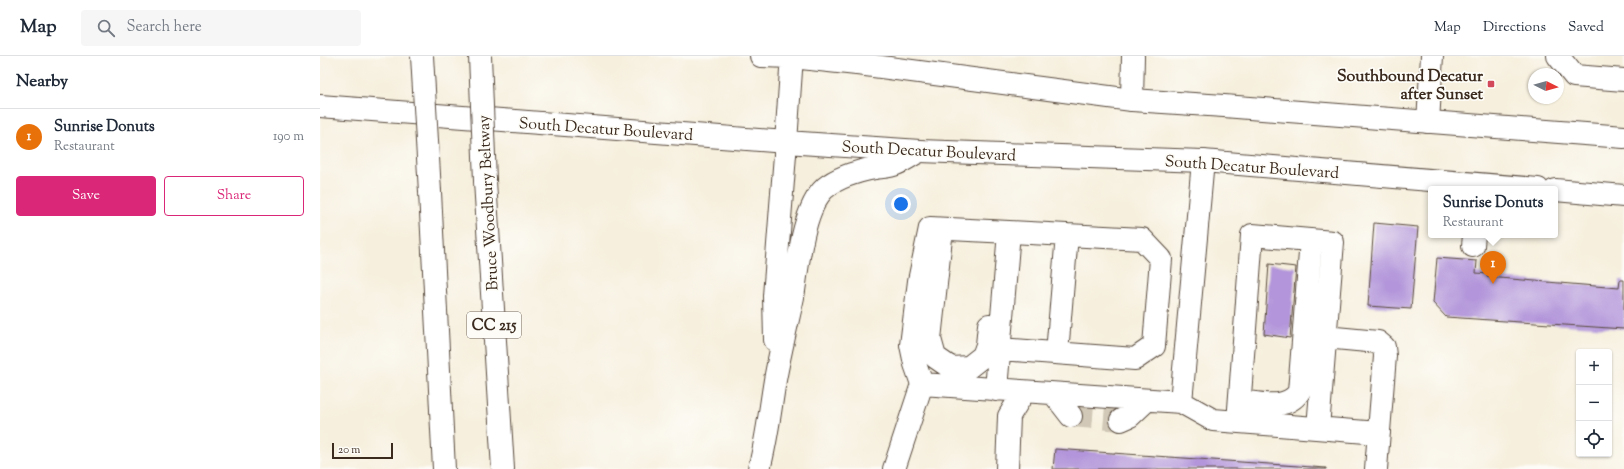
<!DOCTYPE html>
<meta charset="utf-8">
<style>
body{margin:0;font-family:"Sorts Mill Goudy",serif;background:#f6f6f7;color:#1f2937}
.controls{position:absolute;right:12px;bottom:12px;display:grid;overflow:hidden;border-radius:4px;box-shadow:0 1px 3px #0004}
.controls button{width:36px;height:36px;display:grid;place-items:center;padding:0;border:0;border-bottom:1px solid #e0e1e3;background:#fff;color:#1f2937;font:20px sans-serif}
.compass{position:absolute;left:1208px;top:12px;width:36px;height:36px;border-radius:50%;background:#fff;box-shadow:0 1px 3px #0004;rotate:95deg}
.scale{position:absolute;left:12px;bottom:10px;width:61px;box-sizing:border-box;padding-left:4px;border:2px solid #3b2a1e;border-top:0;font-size:11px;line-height:14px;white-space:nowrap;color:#3b2a1e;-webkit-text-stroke:3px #fdfcf7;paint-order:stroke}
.you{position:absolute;left:581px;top:148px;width:14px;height:14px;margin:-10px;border:3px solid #fff;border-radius:50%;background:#1a73e8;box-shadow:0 0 0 6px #1a73e833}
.badge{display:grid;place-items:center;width:26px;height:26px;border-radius:50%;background:#db2777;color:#fff;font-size:13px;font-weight:700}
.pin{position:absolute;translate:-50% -33px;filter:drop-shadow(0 1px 2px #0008)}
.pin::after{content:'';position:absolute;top:21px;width:14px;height:12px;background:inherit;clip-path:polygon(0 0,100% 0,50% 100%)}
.popup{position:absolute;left:1108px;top:130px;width:130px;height:52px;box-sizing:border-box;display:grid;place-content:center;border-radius:4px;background:#fff;filter:drop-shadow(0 1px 3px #0005);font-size:13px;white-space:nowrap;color:#747a83}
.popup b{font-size:15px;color:#1f2937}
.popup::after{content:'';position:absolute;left:50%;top:100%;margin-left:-8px;border:8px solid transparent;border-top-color:#fff}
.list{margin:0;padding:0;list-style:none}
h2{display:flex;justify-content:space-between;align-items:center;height:52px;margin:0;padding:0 16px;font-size:17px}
h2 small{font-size:13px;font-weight:400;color:#747a83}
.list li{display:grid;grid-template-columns:26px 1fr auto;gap:12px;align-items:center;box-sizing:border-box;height:56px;padding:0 16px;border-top:1px solid #e0e1e3}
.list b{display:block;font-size:15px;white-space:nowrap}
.list p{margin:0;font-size:13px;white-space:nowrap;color:#747a83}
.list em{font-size:13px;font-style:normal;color:#747a83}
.actions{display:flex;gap:8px;padding:12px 16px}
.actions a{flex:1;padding:9px 0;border:1px solid #db2777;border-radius:4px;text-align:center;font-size:14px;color:#db2777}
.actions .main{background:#db2777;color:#fff}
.icon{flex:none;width:22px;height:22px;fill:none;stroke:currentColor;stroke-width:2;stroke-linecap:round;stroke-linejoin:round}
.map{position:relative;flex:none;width:1304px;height:413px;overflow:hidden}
header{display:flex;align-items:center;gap:24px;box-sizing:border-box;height:56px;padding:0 20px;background:#fff;border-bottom:1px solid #e0e1e3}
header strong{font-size:19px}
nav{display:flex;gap:22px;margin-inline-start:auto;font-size:14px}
.search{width:280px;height:36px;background:#f6f6f7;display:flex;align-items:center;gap:10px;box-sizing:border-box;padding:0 14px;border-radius:4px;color:#747a83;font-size:15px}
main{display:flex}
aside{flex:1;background:#fff}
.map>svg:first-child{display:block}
</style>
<header>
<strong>Map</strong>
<div class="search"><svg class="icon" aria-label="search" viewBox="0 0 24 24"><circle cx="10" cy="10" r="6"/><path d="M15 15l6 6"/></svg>Search here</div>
<nav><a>Map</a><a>Directions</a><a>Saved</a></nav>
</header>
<main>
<aside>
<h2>Nearby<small></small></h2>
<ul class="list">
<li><span class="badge" style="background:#e8710a">1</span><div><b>Sunrise Donuts</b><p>Restaurant</p></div><em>190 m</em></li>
</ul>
<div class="actions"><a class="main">Save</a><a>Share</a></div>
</aside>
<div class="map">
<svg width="1304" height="413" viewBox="0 0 1304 413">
<rect width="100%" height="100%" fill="#fdfcf7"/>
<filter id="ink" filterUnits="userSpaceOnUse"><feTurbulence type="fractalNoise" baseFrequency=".025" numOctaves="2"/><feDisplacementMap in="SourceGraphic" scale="8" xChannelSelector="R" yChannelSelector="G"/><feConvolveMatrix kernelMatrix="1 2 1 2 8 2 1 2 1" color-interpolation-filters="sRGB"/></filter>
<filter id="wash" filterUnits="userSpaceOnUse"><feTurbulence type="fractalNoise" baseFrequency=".012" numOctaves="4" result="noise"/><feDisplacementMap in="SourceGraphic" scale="16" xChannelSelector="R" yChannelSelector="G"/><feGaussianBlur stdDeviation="0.9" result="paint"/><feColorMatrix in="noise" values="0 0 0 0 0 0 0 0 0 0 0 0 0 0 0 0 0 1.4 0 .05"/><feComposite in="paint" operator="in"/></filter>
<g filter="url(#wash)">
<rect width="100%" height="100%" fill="#f6efdd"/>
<g id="blocks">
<path fill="#b295da" d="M1054 167 1098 171 1091 253 1048 250Z
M1117 202 1157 205 1156 217 1168 218 1167 221 1299 232 1300 224H1304V273L1126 261 1113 247Z
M949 208 976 211 970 282 944 278Z
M735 393 1006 412V413H733Z"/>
</g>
</g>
<g filter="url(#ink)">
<use href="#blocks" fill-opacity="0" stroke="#57483b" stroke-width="1"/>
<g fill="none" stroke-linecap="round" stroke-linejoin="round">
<path stroke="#d1c8b7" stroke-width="22" stroke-dasharray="22 11" stroke-linecap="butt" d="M751 360 801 364"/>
<defs>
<path id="minor" d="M1238 0 1254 20 1304 24
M812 44 813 0
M1108 66 1112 0
M883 105 861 346 893 364 1059 377
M622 173 610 283 615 301 631 312 649 311 663 300 667 289 669 269
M1153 190 1154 179
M1005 281 1058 286 1064 291 1065 300 1056 413
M737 297 747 179
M602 328 595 308 591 289 599 225 610 172 689 176
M676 334 689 176 822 183 841 203 834 290 815 303 680 293
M734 338 751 360
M920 345C940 347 966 355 979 336L991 184
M801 364 810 360 827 344
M918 366 932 179 1013 186 998 372
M574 413 602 328 861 346
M687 413 689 360 704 336"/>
<path id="major" d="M441 0 472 1 546 9 812 44 904 50 1304 81
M0 50 466 86 600 95 883 105 1218 133
M466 86 472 0
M1235 134 1304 140"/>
<path id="highway" d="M165 125 183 413
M110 136 124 413
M455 284 454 240 466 86
M439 413C447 384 450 354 455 324 460 296 467 268 473 241 478 211 482 153 505 132 518 121 539 115 555 112 562 111 570 111 576 108 584 105 592 99 600 95"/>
</defs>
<use href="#minor" stroke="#57483b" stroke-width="24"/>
<use href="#major" stroke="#57483b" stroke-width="24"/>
<use href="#highway" stroke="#57483b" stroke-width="24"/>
<use href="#minor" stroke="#fff" stroke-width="22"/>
<use href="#major" stroke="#fff" stroke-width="22"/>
<use href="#highway" stroke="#fff" stroke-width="22"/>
<defs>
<path id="highway-bridge" d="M102 0 110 136
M160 0 165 125"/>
</defs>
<use href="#highway-bridge" stroke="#57483b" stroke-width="24" stroke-linecap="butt"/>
<use href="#highway-bridge" stroke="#fff" stroke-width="22"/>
</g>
</g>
<rect fill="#d1495b" stroke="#fdfcf7" stroke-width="1.5" x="1167" y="24" width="8" height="8" rx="2"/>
<g text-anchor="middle" stroke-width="3.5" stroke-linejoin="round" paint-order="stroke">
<rect fill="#fdfcf7" stroke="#75695f" stroke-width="1" x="147" y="256" width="54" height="26" rx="3"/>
<g font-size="15" font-weight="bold" fill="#3b2a1e">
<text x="174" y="274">CC 215</text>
</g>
<g font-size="16" font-weight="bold" fill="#3b2a1e" stroke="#fdfcf7" text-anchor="end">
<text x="1163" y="25">Southbound Decatur<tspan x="1163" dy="18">after Sunset</tspan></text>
</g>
<g font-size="16" fill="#3b2a1e" stroke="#fdfcf7">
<text transform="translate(286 72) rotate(4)" y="6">South Decatur Boulevard</text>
<text transform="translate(609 94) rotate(3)" y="6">South Decatur Boulevard</text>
<text transform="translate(932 110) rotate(4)" y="6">South Decatur Boulevard</text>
<text transform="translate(167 147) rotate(-93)" y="6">Bruce Woodbury Beltway</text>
</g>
</g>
</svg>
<div class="controls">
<button>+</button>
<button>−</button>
<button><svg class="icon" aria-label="locate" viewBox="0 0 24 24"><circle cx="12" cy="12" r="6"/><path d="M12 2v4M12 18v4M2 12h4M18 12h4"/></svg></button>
</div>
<svg class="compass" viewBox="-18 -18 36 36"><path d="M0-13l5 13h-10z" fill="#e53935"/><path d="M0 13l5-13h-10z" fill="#747a83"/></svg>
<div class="scale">20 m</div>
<div class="you"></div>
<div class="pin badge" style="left:1173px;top:228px;background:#e8710a">1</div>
<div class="popup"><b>Sunrise Donuts</b>Restaurant</div>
</div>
</main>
